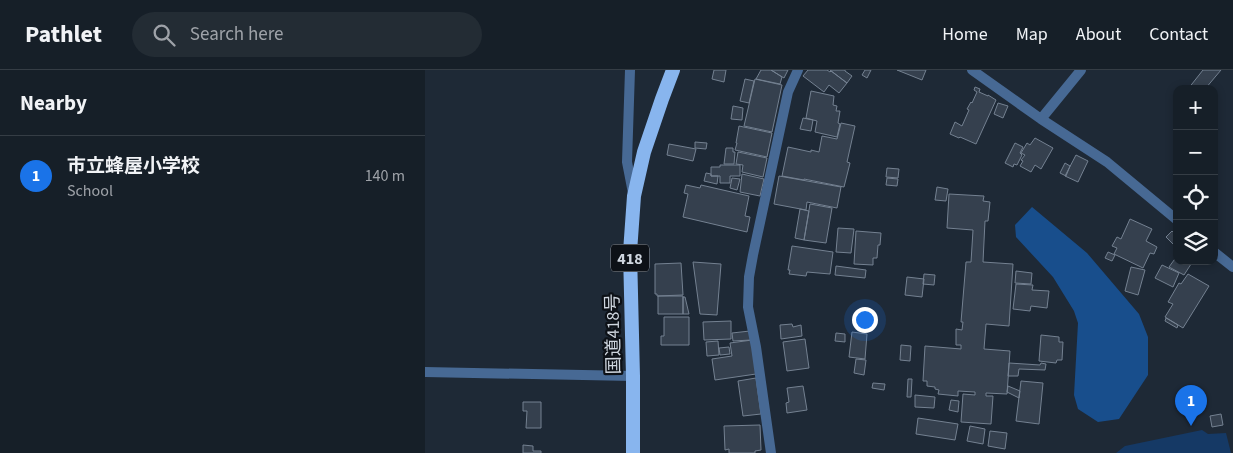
<!DOCTYPE html>
<meta charset="utf-8">
<style>
body{margin:0;font-family:"Source Sans 3","Noto Sans JP",sans-serif;background:#232c34;color:#f1f3f6}
.controls{position:absolute;right:15px;top:15px;display:grid;overflow:hidden;border-radius:10px;box-shadow:0 2px 8px #0003}
.controls button{width:45px;height:45px;display:grid;place-items:center;padding:0;border:0;border-bottom:1px solid #353d45;background:#161f28;color:#f1f3f6;font:25px sans-serif}
.you{position:absolute;left:439px;top:249px;width:18px;height:18px;margin:-12px;border:4px solid #fff;border-radius:50%;background:#1a73e8;box-shadow:0 0 0 8px #1a73e833}
.badge{display:grid;place-items:center;width:32px;height:32px;border-radius:50%;background:#1a73e8;color:#fff;font-size:16px;font-weight:700}
.pin{position:absolute;translate:-50% -41px;filter:drop-shadow(0 1px 2px #0008)}
.pin::after{content:'';position:absolute;top:26px;width:18px;height:15px;background:inherit;clip-path:polygon(0 0,100% 0,50% 100%)}
.list{margin:0;padding:0;list-style:none}
h2{display:flex;justify-content:space-between;align-items:center;height:65px;margin:0;padding:0 20px;font-size:21px}
h2 small{font-size:16px;font-weight:400;color:#9ea2a8}
.list li{display:grid;grid-template-columns:32px 1fr auto;gap:15px;align-items:center;box-sizing:border-box;height:80px;padding:0 20px;border-top:1px solid #353d45}
.list b{display:block;font-size:19px;white-space:nowrap}
.list p{margin:0;font-size:16px;white-space:nowrap;color:#9ea2a8}
.list em{font-size:16px;font-style:normal;color:#9ea2a8}
.icon{flex:none;width:28px;height:28px;fill:none;stroke:currentColor;stroke-width:2;stroke-linecap:round;stroke-linejoin:round}
.map{position:relative;flex:none;width:808px;height:383px;overflow:hidden}
header{display:flex;align-items:center;gap:30px;box-sizing:border-box;height:70px;padding:0 25px;background:#161f28;border-bottom:1px solid #353d45}
header strong{font-size:24px}
nav{display:flex;gap:28px;margin-inline-start:auto;font-size:18px}
.search{width:350px;height:45px;background:#232c34;display:flex;align-items:center;gap:12px;box-sizing:border-box;padding:0 18px;border-radius:28px;color:#9ea2a8;font-size:19px}
main{display:flex}
aside{flex:1;background:#161f28}
.map>svg:first-child{display:block}
</style>
<header>
<strong>Pathlet</strong>
<div class="search"><svg class="icon" aria-label="search" viewBox="0 0 24 24"><circle cx="10" cy="10" r="6"/><path d="M15 15l6 6"/></svg>Search here</div>
<nav><a>Home</a><a>Map</a><a>About</a><a>Contact</a></nav>
</header>
<main>
<aside>
<h2>Nearby<small></small></h2>
<ul class="list">
<li><span class="badge">1</span><div><b>市立蜂屋小学校</b><p>School</p></div><em>140 m</em></li>
</ul>
</aside>
<div class="map">
<svg width="808" height="383" viewBox="0 0 808 383">
<rect width="100%" height="100%" fill="#1e2936"/>
<path fill="#153965" d="M777 360 783 364 801 363 806 383H691L700 376Z"/>
<path fill="#184e8c" d="M607 137 662 183 714 244 723 267V305L694 349 673 352 653 339 649 325 653 253 649 241 628 207 591 167 590 155Z"/>
<path fill="#35404e" stroke="#748191" d="M289 0H301L299 12 287 9Z
M336 0H346L357 7 355 14 331 9Z
M346 0H363L359 8Z
M383 0H402L405 2 406 1 422 13 414 23 404 15 399 22 378 6Z
M405 0H420V1L427 6 422 13Z
M440 0H446L442 8 437 5Z
M472 0H501L497 10Z
M778 0H796L780 19H763Z
M320 9 329 11 324 33 315 31Z
M330 9 357 15 347 62 319 56Z
M550 17 555 19 554 22 563 26V25L571 30 551 74 535 67 534 68 525 64 530 52 537 56 544 40 542 39 546 32 547 33 552 22 549 20Z
M386 21 409 26 408 35 412 36 411 41H415L413 53 415 54 412 67 390 62 392 51 381 48Z
M573 33 583 36 578 48 569 44Z
M308 36 318 38 317 50 306 49Z
M378 48 388 50 386 61 375 59Z
M416 53 430 56 422 92 425 93 419 117 379 109V110L357 106 363 77 386 82V80L394 82 397 66 412 69Z
M314 56 347 63 342 87 310 80 312 73H311Z
M610 68 628 78 616 99 610 95 606 102 595 96 598 91 596 90 600 85 596 83 602 73 605 75Z
M270 72 282 73 281 79 270 78Z
M590 73 598 77 595 83 597 85 592 95 589 94 588 97 580 93Z
M244 74 271 79 268 91 242 85Z
M301 78H308V82H310L309 94H299Z
M313 82 342 88 338 107 317 102 318 95 311 94Z
M651 85 663 91 653 112 640 106Z
M640 93 645 96 641 106 635 103Z
M295 95H315V106H305V113H295V106H286V97H295Z
M462 98 474 99 473 108 461 107Z
M281 103 286 104V106H293L292 114 279 111Z
M317 104 339 109 335 126 315 122Z
M354 106 416 117 412 138 382 132 381 140 349 134Z
M307 108 315 109 312 120 305 118Z
M462 108 473 109 472 116 461 115Z
M261 115 275 118 276 115 324 126 320 146 325 147 322 162 258 147 263 124 259 123Z
M512 117 523 119 521 131 510 130Z
M524 124 559 126 558 131 565 132 563 151H560L558 192 588 194 584 256 561 254 559 279 585 281 582 324 561 323V326H568L566 354 536 352 538 324 550 325V322L533 321V326L513 324 514 320 510 319V317L502 316V311H498L500 276 536 279V275H531V259L537 260 538 252H536L541 192H546L548 160 522 158Z
M385 134 407 138 401 173 379 170Z
M375 139 384 141 379 170 370 168Z
M705 149 727 159 721 171 732 177 729 184 725 183 718 198 689 184 692 178 687 176 692 167 696 169Z
M413 158 429 159 426 183 411 182Z
M431 161 456 163 455 175H453L452 188H448V195L429 194Z
M747 161 752 166V178L741 167Z
M367 176 408 182 405 204 382 202 381 206 364 204 365 200H363Z
M683 182 690 185 687 191 680 188Z
M752 186V191H768L759 205 744 197Z
M268 192 296 194 292 245 275 244Z
M256 193 258 225 232 226V224H230V194Z
M737 195 754 203 748 217 730 208Z
M411 196 441 200 440 208 410 205Z
M706 197 720 200 713 225 700 221Z
M591 201 607 203 606 214 590 213Z
M499 204 510 205 509 215 498 214Z
M763 204 784 216 758 258 740 247 748 234 743 232 754 213 756 214Z
M482 207 499 209 497 227 480 225Z
M591 214 608 215 607 220 624 221 622 238 606 236 605 241 588 239Z
M233 226H258V244H233Z
M258 227H260L264 244H258Z
M239 247H264V275H236V266H239Z
M741 248 753 255 752 258 740 251Z
M306 251V269L279 270 278 252Z
M367 254 368 257 376 255 377 266 356 269 355 255Z
M325 261 326 270 308 271 307 263Z
M427 262 442 264 440 289 424 287Z
M411 263 420 264V272L410 271Z
M616 265 634 267V272H638L637 290H632L631 293 614 291Z
M380 269 384 298 362 301 358 272Z
M327 270 331 304 290 310 287 289 307 286 305 273Z
M293 271 294 285 282 286 281 272Z
M476 275 486 276 485 291 475 290Z
M304 277 305 284 295 285 294 278Z
M431 289 441 290 439 305 429 303Z
M584 293 615 295 616 293 621 294 620 300 594 299 593 306H583Z
M331 308 336 344 318 346 313 311Z
M483 309H487L486 327H482Z
M596 311 618 313 614 354 591 351Z
M448 313 460 314 459 320 447 318Z
M378 316 382 340 362 343 361 333 364 332 362 318Z
M583 316 595 321 594 328 582 322Z
M490 325 510 327 509 338 490 337Z
M526 330 534 331 533 342 524 340Z
M98 332H116V358H101L102 341H98Z
M796 344 798 355 787 357 785 346Z
M493 348 533 354 530 370 491 364Z
M335 355 336 380 330 381V383H304V379L300 380 299 356Z
M545 356 560 359 558 374 542 371Z
M565 361 582 363 580 379 563 376Z
M98 375 108 376V381H116V383H98Z"/>
<g fill="none" stroke-linecap="round" stroke-linejoin="round">
<path stroke="#476994" stroke-width="10" d="M205 0 202 92 208 123
M547 0 616 49 682 92 752 150
M616 49 656 0
M789 182 808 197
M0 302 208 306
M346 383 331 277 323 237 324 207 328 185 363 22 373 0"/>
<path stroke="#88b5ee" stroke-width="14" d="M208 383V306L205 182 209 126 219 82 237 29 248 0"/>
</g>
<g text-anchor="middle" stroke-width="4.5" stroke-linejoin="round" paint-order="stroke">
<rect fill="#0d1117" stroke="#959ba3" stroke-width="1" x="186" y="174.5" width="38" height="27" rx="4"/>
<g font-size="16" font-weight="bold" fill="#cfd6df">
<text x="205" y="194">418</text>
</g>
<g font-size="18" fill="#cfd6df" stroke="#0d1117">
<text transform="translate(188 264) rotate(-91)" y="6">国道418号</text>
</g>
</g>
</svg>
<div class="controls">
<button>+</button>
<button>−</button>
<button><svg class="icon" aria-label="locate" viewBox="0 0 24 24"><circle cx="12" cy="12" r="6"/><path d="M12 2v4M12 18v4M2 12h4M18 12h4"/></svg></button>
<button><svg class="icon" aria-label="layers" viewBox="0 0 24 24"><path d="M12 4l9 5-9 5-9-5zM3 14l9 5 9-5"/></svg></button>
</div>
<div class="you"></div>
<div class="pin badge" style="left:766px;top:356px">1</div>
</div>
</main>
